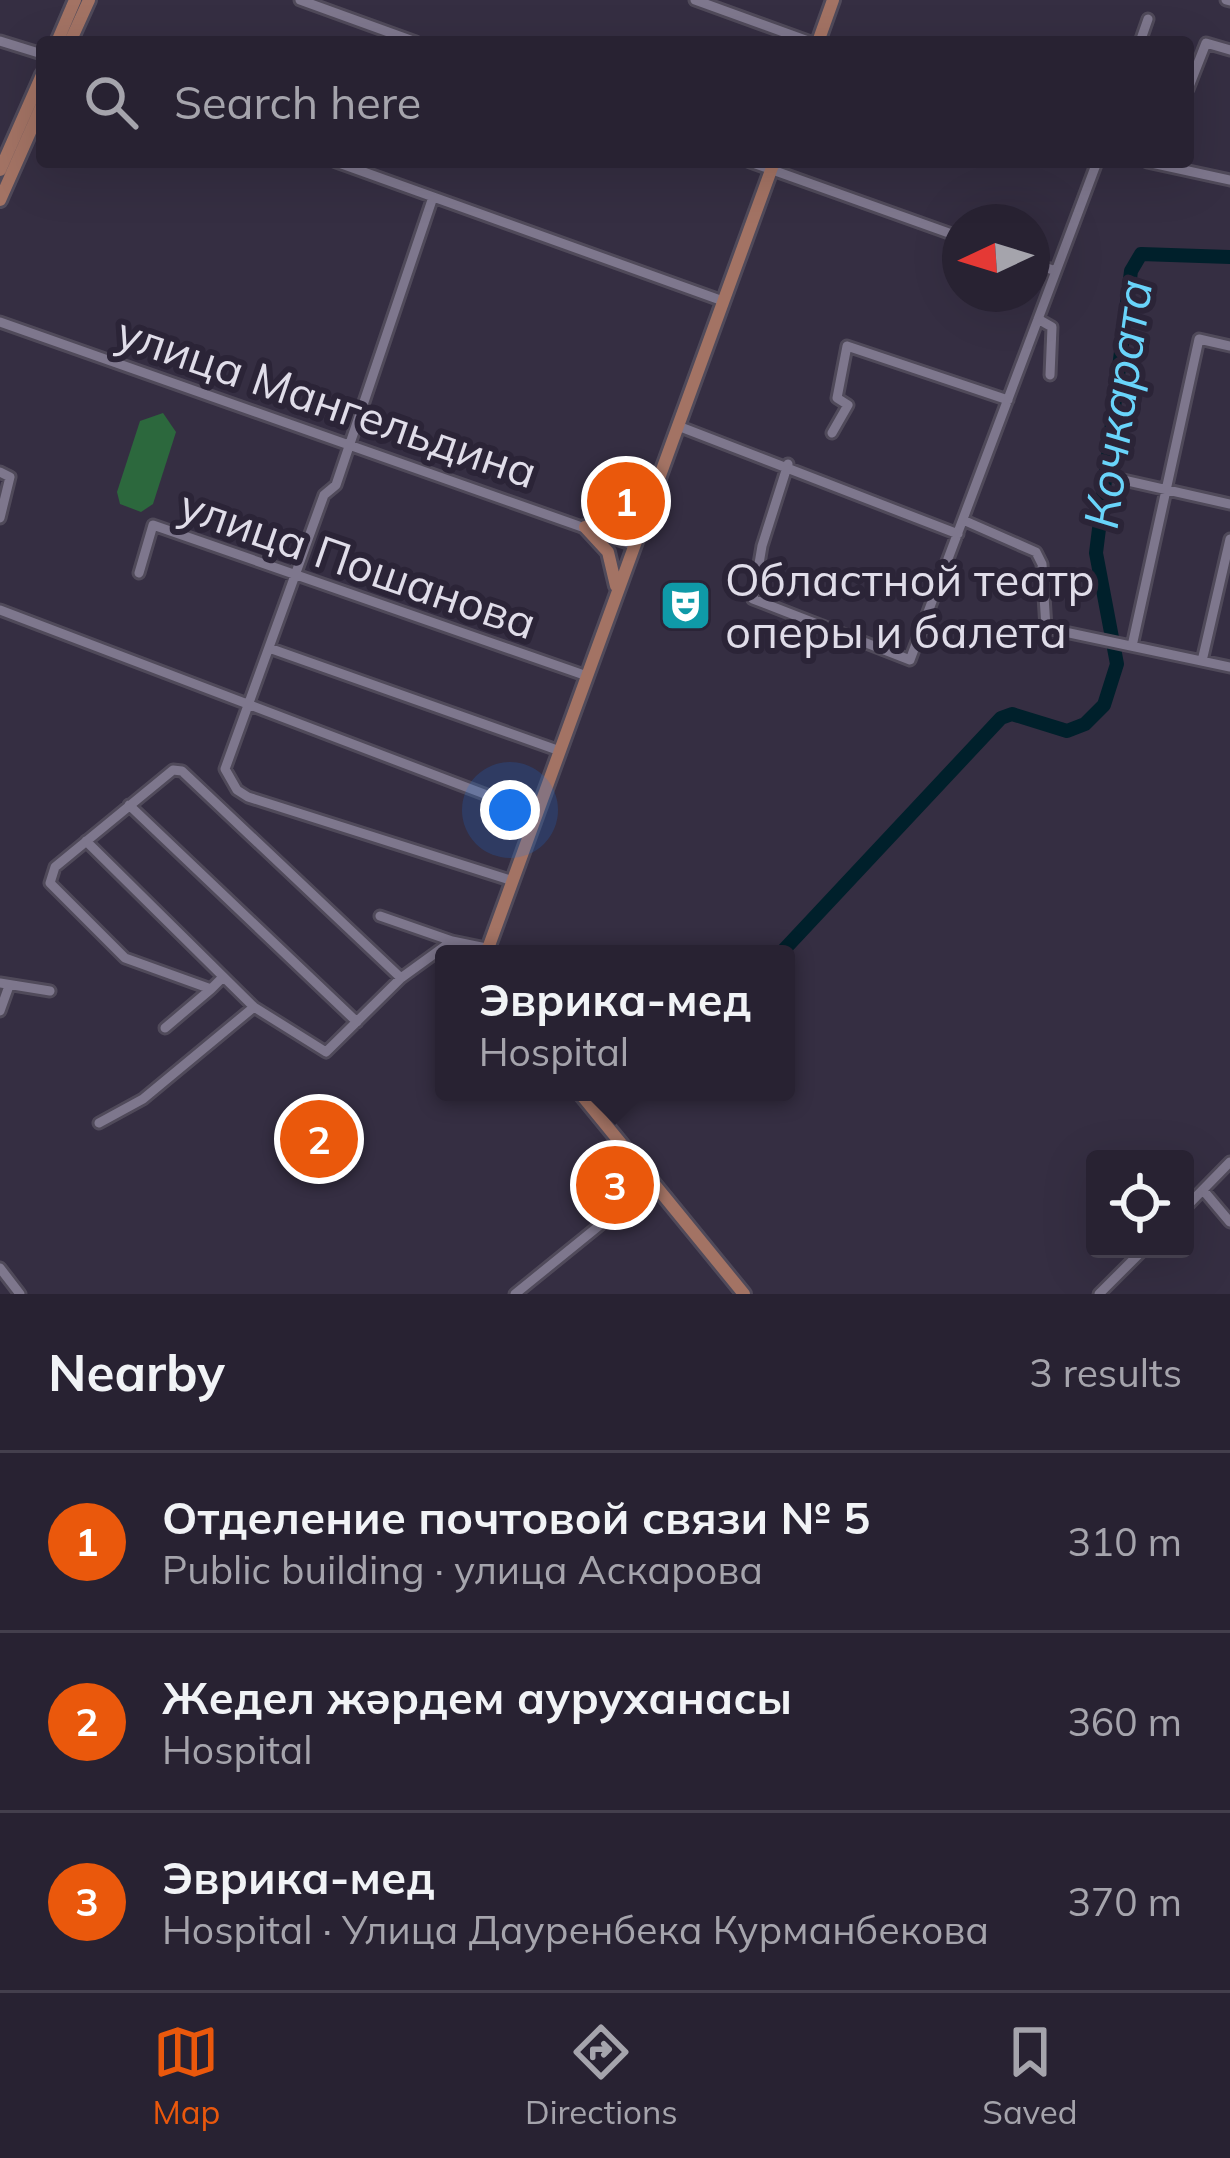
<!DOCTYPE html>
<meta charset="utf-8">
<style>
body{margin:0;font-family:Mulish,sans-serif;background:#302a3a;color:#f1f3f6}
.controls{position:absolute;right:36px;bottom:36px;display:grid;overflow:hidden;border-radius:12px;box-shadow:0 12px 48px #0002}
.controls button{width:108px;height:108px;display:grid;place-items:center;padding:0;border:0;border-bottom:3px solid #443f4d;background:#282232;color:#f1f3f6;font:60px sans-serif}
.compass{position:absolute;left:942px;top:204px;width:108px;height:108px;border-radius:50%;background:#282232;box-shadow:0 12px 48px #0002;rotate:266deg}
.you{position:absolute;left:510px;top:810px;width:42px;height:42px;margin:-30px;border:9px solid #fff;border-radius:50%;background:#1a73e8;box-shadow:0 0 0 18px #1a73e833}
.badge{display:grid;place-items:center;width:78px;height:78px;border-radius:50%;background:#ea580c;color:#fff;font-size:39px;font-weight:700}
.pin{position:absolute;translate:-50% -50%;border:6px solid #fff;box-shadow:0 3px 12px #0006}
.popup{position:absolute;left:435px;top:945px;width:360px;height:156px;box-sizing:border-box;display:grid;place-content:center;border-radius:12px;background:#282232;filter:drop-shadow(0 3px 9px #0005);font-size:39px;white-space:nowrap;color:#a5a4ac}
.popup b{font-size:45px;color:#f1f3f6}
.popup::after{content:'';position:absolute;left:50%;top:100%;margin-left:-24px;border:24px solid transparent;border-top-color:#282232}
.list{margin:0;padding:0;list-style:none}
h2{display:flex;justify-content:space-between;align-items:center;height:156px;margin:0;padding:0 48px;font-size:51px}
h2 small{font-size:39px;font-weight:400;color:#a5a4ac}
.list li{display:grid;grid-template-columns:78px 1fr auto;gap:36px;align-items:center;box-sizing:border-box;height:180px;padding:0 48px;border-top:3px solid #443f4d}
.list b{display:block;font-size:45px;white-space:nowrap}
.list p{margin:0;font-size:39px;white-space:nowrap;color:#a5a4ac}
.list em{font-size:39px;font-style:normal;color:#a5a4ac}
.icon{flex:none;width:66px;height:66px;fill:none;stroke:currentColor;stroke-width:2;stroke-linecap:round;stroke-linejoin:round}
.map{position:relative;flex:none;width:1230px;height:1294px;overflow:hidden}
.search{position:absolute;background:#282232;box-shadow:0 12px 48px #0002;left:36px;right:36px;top:36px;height:132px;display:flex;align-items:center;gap:30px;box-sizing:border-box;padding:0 42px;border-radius:12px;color:#a5a4ac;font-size:45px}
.sheet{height:696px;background:#282232}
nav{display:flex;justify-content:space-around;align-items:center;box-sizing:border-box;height:168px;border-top:3px solid #443f4d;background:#282232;font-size:33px;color:#a5a4ac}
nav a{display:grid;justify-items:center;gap:6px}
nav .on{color:#ea580c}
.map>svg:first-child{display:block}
</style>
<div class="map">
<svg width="1230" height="1294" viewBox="0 0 1230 1294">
<rect width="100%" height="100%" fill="#352e42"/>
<path fill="#2c683d" d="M163 413 176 432 153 504 141 512 120 504 117 492 140 421Z"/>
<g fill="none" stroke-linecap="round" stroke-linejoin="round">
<path stroke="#00202b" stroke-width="14" d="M780 954 1001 718 1012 714 1067 731 1085 724 1104 705 1117 664 1096 553 1131 271 1141 254 1230 257"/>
<defs>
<path id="minor" d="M300 0 416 42
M695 0 811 42
M1226 0 1230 1
M0 41 42 54
M1140 42 1148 19
M1188 89 1206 43 1230 50
M336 162 723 301
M750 162 960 237
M1147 162 1230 180
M433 197 336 485 324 495 225 769 237 790 248 797 513 881
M1032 263 1056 271
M1038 319 1052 327 1050 375
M0 322 633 545
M678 426 958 534
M832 433 848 405 837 398 847 346 1008 400
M788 464 762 546 753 599 910 660 1097 162
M0 472 10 477 0 518
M1119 479 1230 504
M963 520 1036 552 1042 564 1046 628 1230 667
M139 573 153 525 587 676
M0 610 537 814
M1132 646 1199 339 1230 346
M269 648 560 751
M1202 661 1230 539
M129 805 357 1022
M86 841 254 1007 326 1052 401 978 452 941 486 948
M380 916 452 941
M223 977 211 989 125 958 50 883 55 867 173 770 182 771 401 978
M0 983 50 991
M0 1011 9 986
M165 1028 211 989
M99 1123 143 1099 254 1007
M1203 1190 1230 1222
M1185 1208 1230 1162
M0 1268 20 1294
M515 1294 653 1182
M1099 1294 1144 1249"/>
<path id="major" d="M57 42 75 0
M70 42 89 0
M818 42 833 0
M0 170 42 75
M0 200 42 105
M585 527 608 552 616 586
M585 527 620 525 645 505
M486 954 774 162
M579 1092 744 1294"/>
</defs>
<use href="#minor" stroke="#504a5a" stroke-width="15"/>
<use href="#major" stroke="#504a5a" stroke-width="18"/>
<use href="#minor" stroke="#7e778d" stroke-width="9"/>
<use href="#major" stroke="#a37364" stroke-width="12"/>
</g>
<defs>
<symbol id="theatre-square" viewBox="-11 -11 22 22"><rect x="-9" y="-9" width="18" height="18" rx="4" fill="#0f9aa8" stroke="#2b2437"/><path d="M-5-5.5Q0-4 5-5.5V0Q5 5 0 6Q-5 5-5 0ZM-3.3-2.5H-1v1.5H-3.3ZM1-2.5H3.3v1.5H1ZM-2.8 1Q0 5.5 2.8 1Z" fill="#fff"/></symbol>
</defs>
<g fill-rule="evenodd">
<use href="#theatre-square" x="656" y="576" width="59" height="59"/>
</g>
<g text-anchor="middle" stroke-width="12" stroke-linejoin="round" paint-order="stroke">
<g font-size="45" fill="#e0dde9" stroke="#2b2437">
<text transform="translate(327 402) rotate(19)" y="16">улица Мангельдина</text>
<text transform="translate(358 564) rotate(19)" y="16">улица Пошанова</text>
</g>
<g font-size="45" fill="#e0dde9" stroke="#2b2437" text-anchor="start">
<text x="725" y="596">Областной театр<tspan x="725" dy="52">оперы и балета</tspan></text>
</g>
<g font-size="48" font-style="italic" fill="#69d4fa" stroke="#2b2437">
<text transform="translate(1118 404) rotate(-82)" y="17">Кочкарата</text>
</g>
</g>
</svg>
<div class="controls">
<button><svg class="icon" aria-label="locate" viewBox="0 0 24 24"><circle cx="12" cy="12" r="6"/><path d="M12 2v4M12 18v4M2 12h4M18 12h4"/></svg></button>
</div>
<svg class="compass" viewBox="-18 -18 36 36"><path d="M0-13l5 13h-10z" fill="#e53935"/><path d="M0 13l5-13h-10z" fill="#a5a4ac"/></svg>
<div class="you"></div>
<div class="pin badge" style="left:626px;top:501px">1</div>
<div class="pin badge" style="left:319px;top:1139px">2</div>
<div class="pin badge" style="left:615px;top:1185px">3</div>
<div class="popup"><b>Эврика-мед</b>Hospital</div>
<div class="search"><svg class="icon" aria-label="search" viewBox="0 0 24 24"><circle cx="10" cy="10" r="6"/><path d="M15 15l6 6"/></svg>Search here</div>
</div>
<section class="sheet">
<h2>Nearby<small>3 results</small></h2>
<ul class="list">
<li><span class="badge">1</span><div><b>Отделение почтовой связи № 5</b><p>Public building · улица Аскарова</p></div><em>310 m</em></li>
<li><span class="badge">2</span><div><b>Жедел жәрдем ауруханасы</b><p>Hospital</p></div><em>360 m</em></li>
<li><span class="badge">3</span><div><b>Эврика-мед</b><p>Hospital · Улица Дауренбека Курманбекова</p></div><em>370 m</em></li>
</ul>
</section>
<nav>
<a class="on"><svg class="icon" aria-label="map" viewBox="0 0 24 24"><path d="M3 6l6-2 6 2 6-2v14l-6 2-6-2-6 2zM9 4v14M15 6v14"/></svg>Map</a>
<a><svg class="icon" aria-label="directions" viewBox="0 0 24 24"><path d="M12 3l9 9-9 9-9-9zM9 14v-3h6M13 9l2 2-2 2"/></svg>Directions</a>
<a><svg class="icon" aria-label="saved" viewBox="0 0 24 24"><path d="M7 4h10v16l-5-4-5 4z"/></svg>Saved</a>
</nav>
